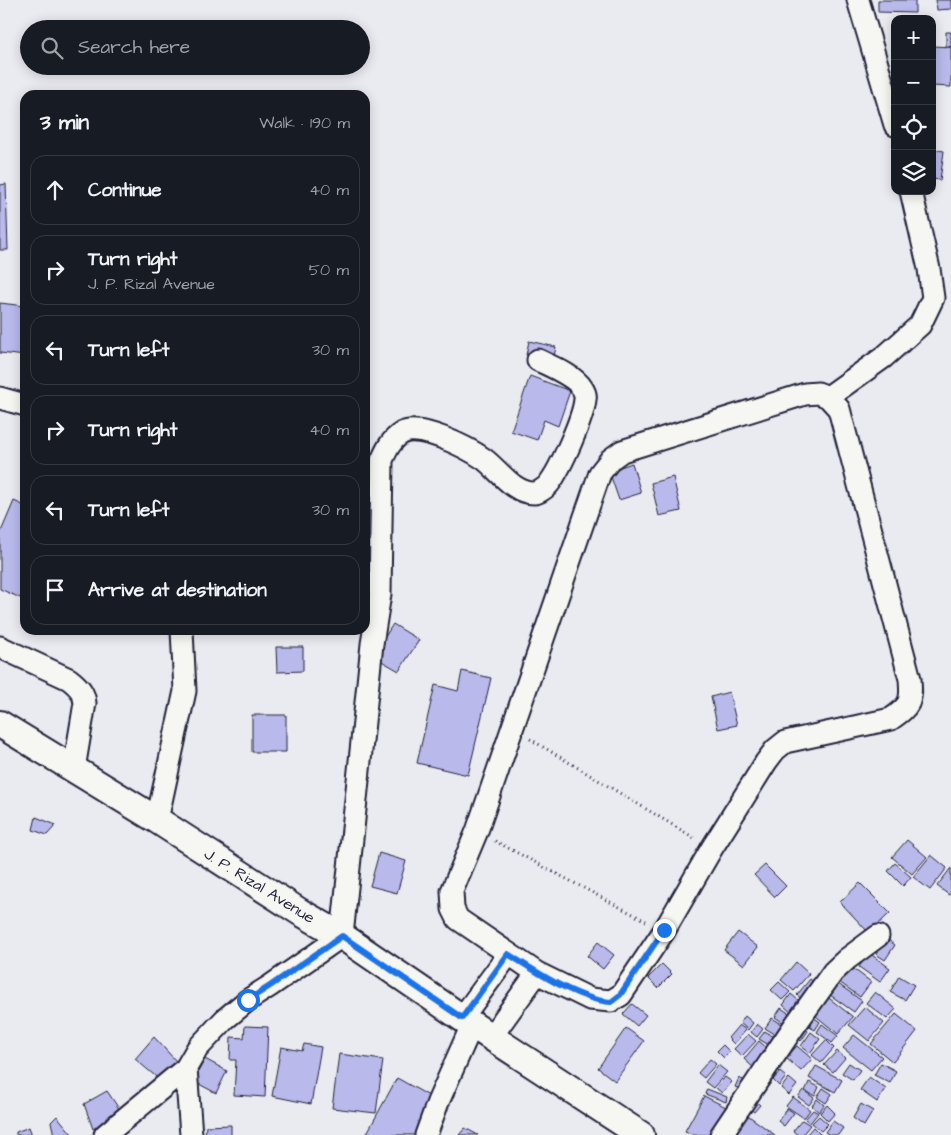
<!DOCTYPE html>
<meta charset="utf-8">
<style>
body{margin:0;font-family:"Architects Daughter",sans-serif;background:#20242c;color:#f1f3f6}
.controls{position:absolute;right:15px;top:15px;display:grid;overflow:hidden;border-radius:10px;box-shadow:0 2px 12px #0003}
.controls button{width:45px;height:45px;display:grid;place-items:center;padding:0;border:0;border-bottom:1px solid #363941;background:#171b24;color:#f1f3f6;font:25px sans-serif}
.stop{position:absolute;width:15px;height:15px;margin:-11px;border:4px solid #1a73e8;border-radius:50%;background:#fff}
.stop.end{background:#1a73e8;border-color:#fff;box-shadow:0 1px 5px #0008}
.list{margin:0;padding:0;list-style:none}
h2{display:flex;justify-content:space-between;align-items:center;height:65px;margin:0;padding:0 20px;font-size:21px}
h2 small{font-size:16px;font-weight:400;color:#9ea1a6}
.list li{display:grid;grid-template-columns:32px 1fr auto;gap:15px;align-items:center;box-sizing:border-box;height:70px;margin:0 10px 10px;padding:0 10px;border:1px solid #363941;border-radius:15px}
.list b{display:block;font-size:19px;white-space:nowrap}
.list p{margin:0;font-size:16px;white-space:nowrap;color:#9ea1a6}
.list em{font-size:16px;font-style:normal;color:#9ea1a6}
.icon{flex:none;width:28px;height:28px;fill:none;stroke:currentColor;stroke-width:2;stroke-linecap:round;stroke-linejoin:round}
.map{position:relative;flex:none;width:951px;height:1135px;overflow:hidden}
.search{position:absolute;background:#171b24;box-shadow:0 2px 12px #0003;left:20px;top:20px;width:350px;height:55px;display:flex;align-items:center;gap:12px;box-sizing:border-box;padding:0 18px;border-radius:28px;color:#9ea1a6;font-size:19px}
.panel{position:absolute;background:#171b24;box-shadow:0 2px 12px #0003;left:20px;top:90px;width:350px;height:545px;border-radius:15px}
.map>svg:first-child{display:block}
</style>
<div class="map">
<svg width="951" height="1135" viewBox="0 0 951 1135">
<rect width="100%" height="100%" fill="#eaeaf1"/>
<filter id="ink" filterUnits="userSpaceOnUse"><feTurbulence type="fractalNoise" baseFrequency=".02" numOctaves="2"/><feDisplacementMap in="SourceGraphic" scale="10" xChannelSelector="R" yChannelSelector="G"/><feConvolveMatrix kernelMatrix="1 2 1 2 8 2 1 2 1" color-interpolation-filters="sRGB"/></filter>
<g filter="url(#ink)">
<path fill="#b9b9eb" stroke="#22223b" d="M878 0H915V13L878 12Z
M936 0H951V9L937 10Z
M946 32H951V47H946Z
M932 46 951 47V87L932 86Z
M932 149 944 151 940 180 932 179Z
M6 184 8 250H0V185Z
M0 303 25 306V356L0 353Z
M529 341 556 347 553 361 526 355Z
M530 376 570 391 558 426 544 420 537 440 511 431Z
M632 463 641 493 619 500 609 471Z
M673 477 681 511 659 516 651 483Z
M14 501 25 506V600L0 589V534Z
M393 624 419 640 399 671 373 656Z
M276 647H303V671L277 672Z
M462 671 491 678 468 775 417 763 435 685 458 691Z
M729 692 737 725 718 729 711 697Z
M252 715H286V752H252Z
M36 817 56 825 47 835 33 830Z
M907 840 927 857 912 874 892 857Z
M379 853 406 861 397 893 370 886Z
M931 855 947 868 930 890 913 877Z
M895 863 911 877 903 886 888 871Z
M765 865 786 886 775 897 754 875Z
M951 868V892L949 895 937 886Z
M860 883 890 913 869 933 840 902Z
M738 932 758 947 744 965 724 950Z
M887 939 895 945 885 960 876 954Z
M598 942 614 955 603 969 587 956Z
M869 953 890 968 880 982 859 967Z
M796 962 809 974 794 991 781 980Z
M662 964 672 974 658 988 648 978Z
M847 964 871 982 860 997 835 979Z
M899 976 914 985 905 1000 890 992Z
M810 979 819 987 806 1003 797 995Z
M834 981 862 1001 854 1012 826 992Z
M779 982 790 992 782 1000 771 990Z
M875 992 896 1009 887 1019 866 1003Z
M791 994 805 1006 796 1017 783 1005Z
M825 995 853 1017 838 1034 811 1012Z
M632 1004 646 1015 637 1026 623 1014Z
M865 1007 884 1023 869 1041 849 1025Z
M781 1008 793 1016 788 1026 775 1017Z
M896 1014 917 1031 893 1062 871 1044Z
M745 1016 753 1023 748 1030 740 1023Z
M813 1017 820 1022 815 1030 808 1026Z
M772 1018 785 1026 778 1036 765 1028Z
M757 1024 763 1029 757 1037 751 1032Z
M822 1024 838 1036 832 1043 817 1032Z
M739 1025 746 1030 734 1044 728 1038Z
M800 1025 808 1031 801 1041 792 1034Z
M245 1026 268 1027 265 1097 234 1095 236 1060H230L231 1037 244 1038Z
M626 1028 644 1041 615 1081 598 1068Z
M765 1031 777 1039 772 1047 759 1039Z
M811 1032 820 1039 810 1053 801 1046Z
M748 1034 756 1041 742 1056 734 1049Z
M854 1035 882 1057 871 1070 843 1048Z
M154 1037 176 1061 160 1080 135 1059Z
M826 1040 834 1048 821 1063 812 1055Z
M759 1041 770 1051 755 1069 744 1059Z
M304 1044 321 1047 311 1104 272 1096 281 1047 302 1051Z
M723 1045 730 1052 724 1058 717 1051Z
M797 1046 812 1059 801 1071 786 1058Z
M837 1051 845 1058 833 1072 824 1065Z
M339 1054 383 1060 376 1113 332 1108Z
M205 1059 227 1071 216 1093 193 1081Z
M710 1059 716 1064 704 1078 698 1073Z
M849 1063 860 1070 853 1080 842 1073Z
M881 1063 896 1071 890 1083 874 1075Z
M718 1065 727 1072 713 1088 705 1082Z
M816 1066 842 1080 835 1092 809 1078Z
M780 1072 786 1077 779 1086 773 1080Z
M725 1077 732 1082 722 1093 716 1088Z
M869 1077 886 1089 877 1102 860 1090Z
M397 1078 438 1101 419 1135H371L367 1133Z
M739 1078 745 1081 741 1089 735 1087Z
M789 1078 797 1085 789 1095 781 1088Z
M809 1082 819 1087 815 1096 805 1091Z
M823 1088 832 1094 826 1103 817 1097Z
M707 1089 727 1097 726 1102 705 1094Z
M803 1090 814 1098 809 1105 798 1097Z
M107 1091 122 1113 93 1129 84 1104Z
M704 1096 726 1107 711 1135H694L685 1131Z
M751 1097 760 1105 754 1112 744 1104Z
M793 1097 810 1110 804 1118 786 1106Z
M817 1099 824 1105 819 1112 812 1106Z
M861 1104 873 1111 864 1126 853 1118Z
M827 1105 835 1113 828 1121 820 1113Z
M787 1108 794 1113 784 1126 778 1121Z
M813 1110 818 1113 810 1123 805 1119Z
M742 1111 775 1135H731Z
M57 1116 72 1134 54 1135 51 1122Z
M819 1116 828 1124 821 1131 812 1123Z
M802 1120 810 1125 802 1135H798L793 1131Z
M833 1121 843 1128 838 1135H830L825 1132Z
M231 1125V1135H205L206 1126Z
M29 1127 32 1135H16V1132Z
M813 1127 821 1135H806Z
M465 1128 478 1135H459Z"/>
<g fill="none" stroke-linecap="round" stroke-linejoin="round">
<defs>
<path id="minor" d="M858 0 895 125
M818 393 828 397 839 409 910 679C912 702 910 706 891 719L785 742 775 750 766 762 712 848 664 931 621 995 611 1001 590 999 537 973 458 919 453 909 452 891 477 831 600 473 611 459 622 451 805 394Z
M828 397 884 357 920 325 933 298 929 269 911 191
M0 398 25 405
M0 647 69 679C78 686 84 692 85 703L74 769
M157 820 185 691 182 630
M462 1018 508 955
M491 1037 537 973
M186 1068 191 1135
M105 1135 186 1068 197 1049 225 1019 248 1000 270 986 342 936 372 644 380 594 382 460C387 449 391 440 402 433 420 423 468 448 484 459 499 470 513 493 534 493 538 493 544 489 547 486 559 473 584 416 585 399 586 396 584 391 582 388 575 376 550 366 538 360
M426 1135 438 1102 472 1025
M721 1135 793 1028 833 972 847 959 878 936"/>
<path id="major" d="M0 724 157 820 300 912 342 936 462 1018 641 1135"/>
</defs>
<use href="#minor" stroke="#22223b" stroke-width="25"/>
<use href="#major" stroke="#22223b" stroke-width="30"/>
<path stroke="#22223b" stroke-width="3" stroke-dasharray="1 4" stroke-linecap="butt" d="M530 739 696 839
M495 841 646 921"/>
<use href="#minor" stroke="#f6f6f2" stroke-width="21"/>
<use href="#major" stroke="#f6f6f2" stroke-width="26"/>
</g>
</g>
<g fill="none" stroke-linecap="round" stroke-linejoin="round" filter="url(#ink)">
<path stroke="#1a73e8" stroke-width="6" d="M248 1000 270 986 342 936 462 1018 508 954C537 972 578 1000 611 1002L620 995 664 930"/>
</g>
<g text-anchor="middle" stroke-width="4" stroke-linejoin="round" paint-order="stroke">
<g font-size="16" fill="#22223b" stroke="#f6f6f2">
<text transform="translate(260 885) rotate(32)" y="6">J. P. Rizal Avenue</text>
</g>
</g>
</svg>
<div class="controls">
<button>+</button>
<button>−</button>
<button><svg class="icon" aria-label="locate" viewBox="0 0 24 24"><circle cx="12" cy="12" r="6"/><path d="M12 2v4M12 18v4M2 12h4M18 12h4"/></svg></button>
<button><svg class="icon" aria-label="layers" viewBox="0 0 24 24"><path d="M12 4l9 5-9 5-9-5zM3 14l9 5 9-5"/></svg></button>
</div>
<div class="stop" style="left:248px;top:1000px"></div>
<div class="stop end" style="left:664px;top:930px"></div>
<div class="search"><svg class="icon" aria-label="search" viewBox="0 0 24 24"><circle cx="10" cy="10" r="6"/><path d="M15 15l6 6"/></svg>Search here</div>
<section class="panel">
<h2>3 min<small>Walk · 190 m</small></h2>
<ul class="list">
<li><svg class="icon" aria-label="ahead" viewBox="0 0 24 24"><path d="M12 20V5M6 11l6-6 6 6"/></svg><div><b>Continue</b></div><em>40 m</em></li>
<li><svg class="icon" aria-label="right" viewBox="0 0 24 24"><path d="M7 20v-9h11M14 6l5 5-5 5"/></svg><div><b>Turn right</b><p>J. P. Rizal Avenue</p></div><em>50 m</em></li>
<li><svg class="icon" aria-label="left" viewBox="0 0 24 24"><path d="M17 20v-9H6M10 6l-5 5 5 5"/></svg><div><b>Turn left</b></div><em>30 m</em></li>
<li><svg class="icon" aria-label="right" viewBox="0 0 24 24"><path d="M7 20v-9h11M14 6l5 5-5 5"/></svg><div><b>Turn right</b></div><em>40 m</em></li>
<li><svg class="icon" aria-label="left" viewBox="0 0 24 24"><path d="M17 20v-9H6M10 6l-5 5 5 5"/></svg><div><b>Turn left</b></div><em>30 m</em></li>
<li><svg class="icon" aria-label="arrive" viewBox="0 0 24 24"><path d="M6 21V4h12l-3 4 3 4H6"/></svg><div><b>Arrive at destination</b></div></li>
</ul>
</section>
</div>
